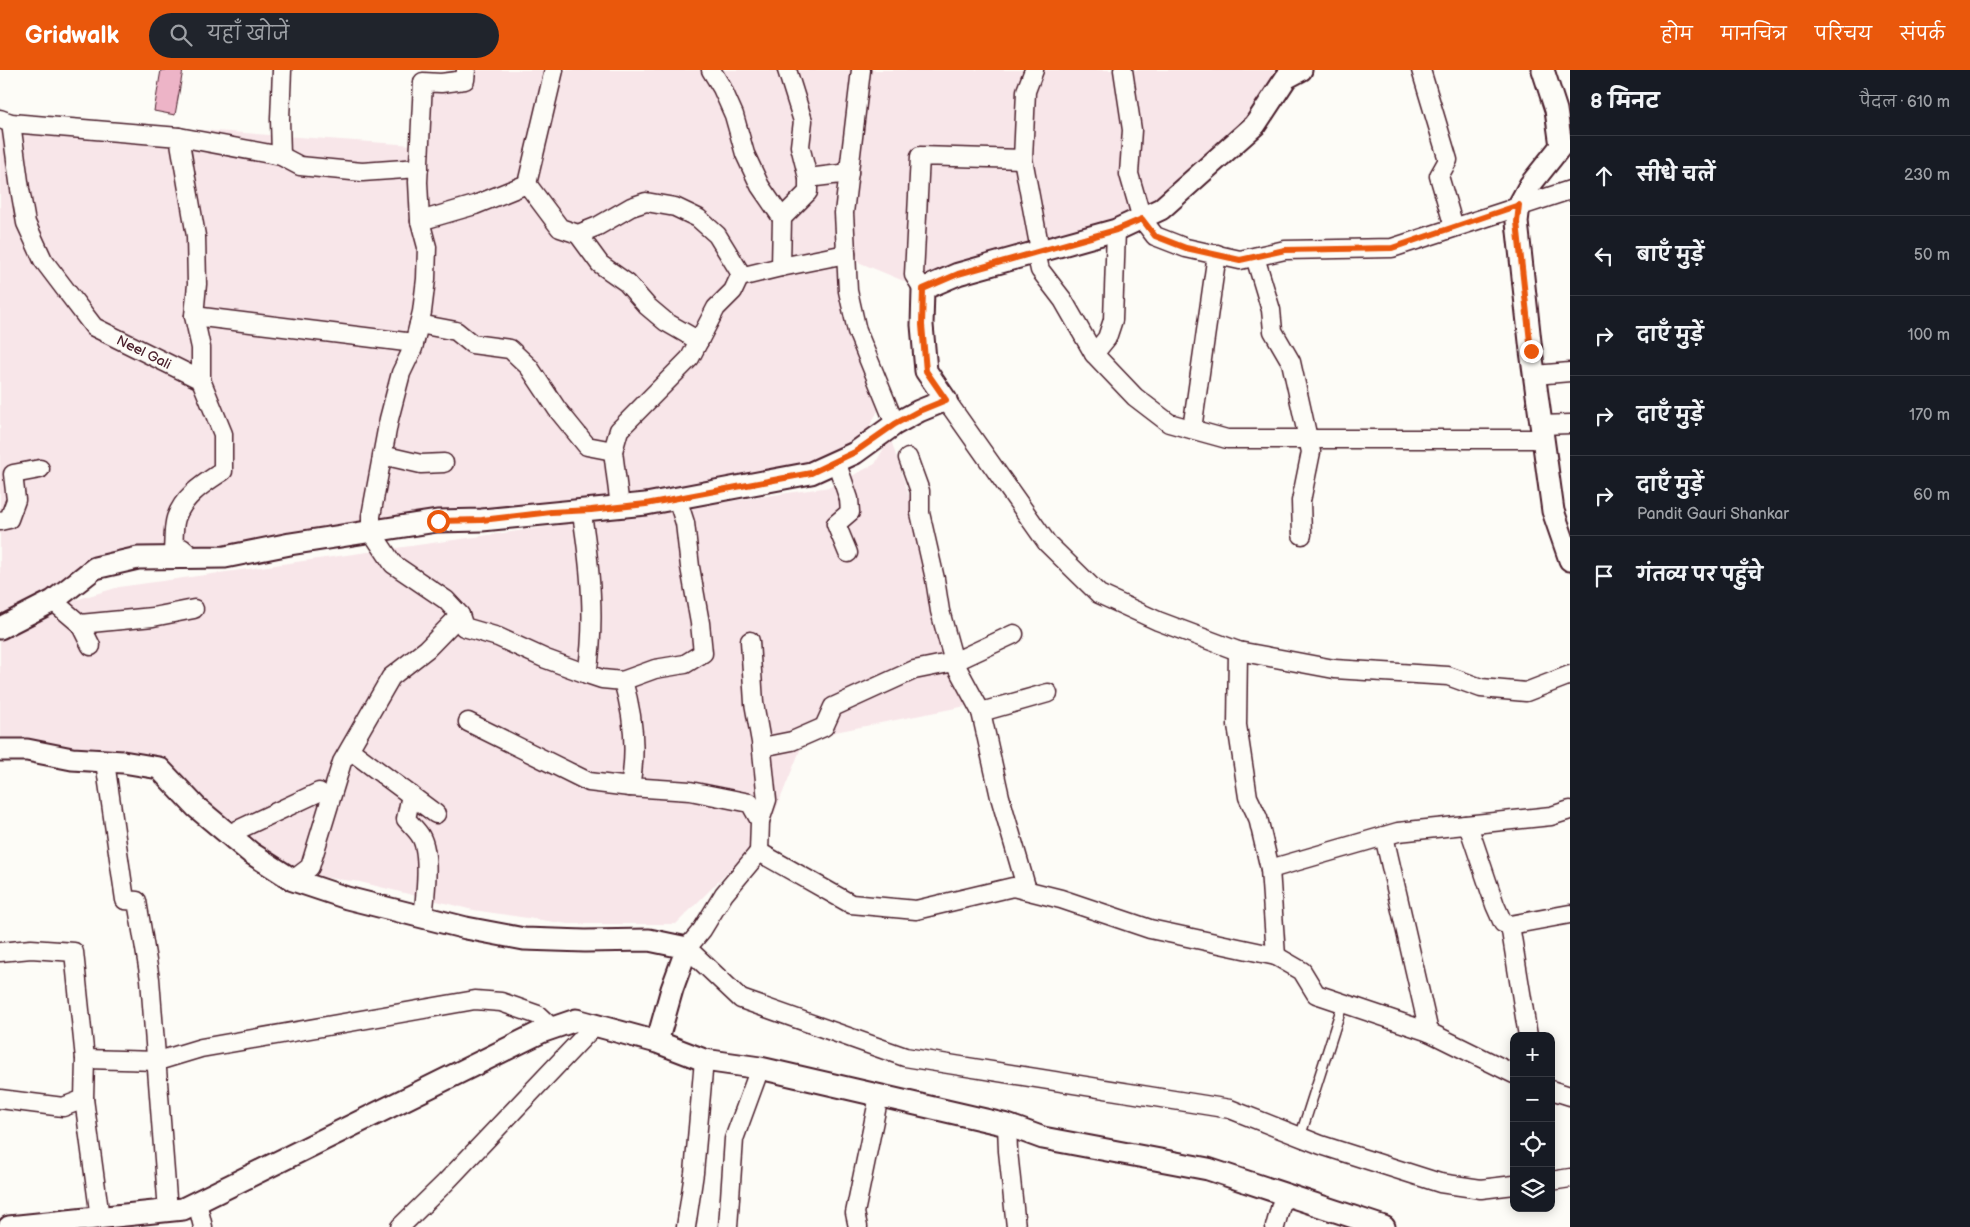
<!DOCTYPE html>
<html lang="hi">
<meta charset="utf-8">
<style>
body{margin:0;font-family:"Balsamiq Sans","Playpen Sans Deva",sans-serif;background:#20242c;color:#f1f3f6}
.controls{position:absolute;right:15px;bottom:15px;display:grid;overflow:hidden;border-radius:10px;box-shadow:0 2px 12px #0003}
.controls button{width:45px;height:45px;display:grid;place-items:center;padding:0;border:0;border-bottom:1px solid #363941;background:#171b24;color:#f1f3f6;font:25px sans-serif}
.stop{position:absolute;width:15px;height:15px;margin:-11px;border:4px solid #ea580c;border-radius:50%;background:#fff}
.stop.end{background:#ea580c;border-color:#fff;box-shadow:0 1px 5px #0008}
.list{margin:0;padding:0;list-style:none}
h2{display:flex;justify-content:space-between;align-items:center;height:65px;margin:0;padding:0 20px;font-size:21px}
h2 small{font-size:16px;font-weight:400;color:#9ea1a6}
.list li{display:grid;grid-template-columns:32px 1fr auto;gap:15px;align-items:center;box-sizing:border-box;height:80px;padding:0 20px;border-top:1px solid #363941}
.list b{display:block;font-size:19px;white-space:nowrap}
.list p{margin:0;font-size:16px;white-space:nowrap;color:#9ea1a6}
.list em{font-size:16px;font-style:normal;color:#9ea1a6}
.icon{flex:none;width:28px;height:28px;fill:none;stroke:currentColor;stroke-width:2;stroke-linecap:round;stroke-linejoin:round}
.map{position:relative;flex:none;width:1570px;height:1157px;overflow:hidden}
header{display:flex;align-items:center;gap:30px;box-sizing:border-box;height:70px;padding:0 25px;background:#ea580c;color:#fff}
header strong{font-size:24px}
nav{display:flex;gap:28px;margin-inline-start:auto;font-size:18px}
.search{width:350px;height:45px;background:#20242c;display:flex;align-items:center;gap:12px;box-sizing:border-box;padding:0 18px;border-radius:28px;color:#9ea1a6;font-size:19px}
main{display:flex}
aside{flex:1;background:#171b24}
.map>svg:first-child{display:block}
</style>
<header>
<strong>Gridwalk</strong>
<div class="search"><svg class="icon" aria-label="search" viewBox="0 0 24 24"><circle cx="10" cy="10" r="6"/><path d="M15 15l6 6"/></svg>यहाँ खोजें</div>
<nav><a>होम</a><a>मानचित्र</a><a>परिचय</a><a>संपर्क</a></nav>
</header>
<main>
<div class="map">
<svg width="1570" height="1157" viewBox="0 0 1570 1157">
<rect width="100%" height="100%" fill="#fdfcf7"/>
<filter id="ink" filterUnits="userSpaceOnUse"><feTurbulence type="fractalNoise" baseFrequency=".02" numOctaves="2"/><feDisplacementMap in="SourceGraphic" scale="10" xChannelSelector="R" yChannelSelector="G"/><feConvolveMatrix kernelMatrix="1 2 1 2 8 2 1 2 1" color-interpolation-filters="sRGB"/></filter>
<g filter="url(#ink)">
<path fill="#f8e6e9" d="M466 0H1301L1161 139 923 219 846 187 837 191 886 326 855 383 709 422 367 473 138 488 32 543 119 517 830 417 875 394 890 367 976 634 805 668 766 764 676 854H568L473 840 360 812 280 802 168 692 0 678V46L428 76 423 12Z"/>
<path fill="#edb4c7" stroke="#4a1f2b" d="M161 0H183L175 45 154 41Z"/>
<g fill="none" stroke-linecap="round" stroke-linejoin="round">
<defs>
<path id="service" d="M1300 1067 1343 933"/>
<g id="minor">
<path d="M466 0 465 10 441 13 423 12 418 112 420 151 427 177 426 209 422 242 413 278 401 303 389 349 371 446V461L393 494 446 530 460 545 464 557 498 567 546 589 587 604"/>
<path d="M711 0 722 18 734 45 745 84 760 116 782 148"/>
<path d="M787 0 803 51 800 76 808 108"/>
<path d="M861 0 844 143 848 221 857 261 895 354"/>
<path d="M1034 0 1026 21 1023 89 1040 180 1036 182 1040 200 1063 230 1094 284 1135 327 1169 353 1227 369H1543"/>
<path d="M1123 0 1132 60 1129 104 1142 149 1155 166 1186 178 1240 190 1285 180 1392 178 1570 120"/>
<path d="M1421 0 1448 90 1439 106 1454 157"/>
<path d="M0 49 11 53 179 67 281 86 300 96 362 102 419 98"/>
<path id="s1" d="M11 53 20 119 26 153 43 190 68 223 94 257 201 310 223 364V401C205 413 184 425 176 448 173 457 174 470 173 480L182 478 190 485"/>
<path d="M179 67 196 166 197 214 194 246 201 278V310"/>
<path d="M281 86 280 49 282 0"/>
<path d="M527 114 554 0"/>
<path d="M420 151 475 135 527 114 560 158 578 164 598 156 631 137 646 132 675 137 698 148 717 165 741 204 733 221 716 238 690 288 619 360 613 381 620 437"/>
<path d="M578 164 600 194 627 213 647 236 666 252 699 271"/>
<path d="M1255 187 1271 240 1273 261 1291 292 1311 382 1301 431 1302 465"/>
<path d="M781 197 846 184"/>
<path d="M740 207 781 197 782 148 808 122V108L849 103"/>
<path d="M923 219 914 205 920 86 1023 89"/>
<path d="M194 246 414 273"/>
<path d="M419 254 456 261 472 274 510 279 529 297 557 339 587 376 613 381"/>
<path d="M1094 284 1107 268 1113 250 1116 160"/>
<path d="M1535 305 1570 302"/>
<path d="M946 330 1047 473 1099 524 1158 551 1238 581 1334 599 1448 606 1481 618 1526 622 1570 605"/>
<path d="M1541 355 1570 354"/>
<path d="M1192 359 1217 184"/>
<path d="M382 385 421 394 444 393"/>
<path d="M908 388 920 421V443L935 509 940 541 954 592 1014 564"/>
<path d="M836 391 849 429 850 442 836 454 848 483"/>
<path d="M569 441 582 444C590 496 596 551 587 604L602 609 623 611C634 647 637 680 630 717L690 721 750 733 760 751 759 782"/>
<path d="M0 451 9 449 16 430 13 404 40 399"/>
<path d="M53 531 80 554 91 576"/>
<path d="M80 554 153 547 194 539"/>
<path d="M750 571 754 633 761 672 767 730 760 751"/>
<path d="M1238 581 1237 655 1248 727 1258 748 1270 799 1276 886"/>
<path d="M622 611 655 599 685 594 703 583 700 553 690 497 685 453 677 428"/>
<path d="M468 652 589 712 630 717"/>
<path d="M762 677 792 671 824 657 833 637 914 600 954 592 981 642"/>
<path d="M350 680 436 744"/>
<path d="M105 692 125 830 137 831 150 909 168 1141"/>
<path d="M411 725 406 749C411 755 418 761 421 767 431 785 425 828 423 848"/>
<path d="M1465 755 1470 761 1495 835 1503 853 1510 855 1570 844"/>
<path d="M229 764 319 722"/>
<path d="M1384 766 1429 962"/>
<path d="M1270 799 1398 762 1551 746 1570 740"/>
<path d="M293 810 310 797 342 692 391 607 427 579 460 545"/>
<path d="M1027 820 1000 727 981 642 1048 623"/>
<path d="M1510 855 1528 966"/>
<path d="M0 882 31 879 74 882 85 989 84 1029 100 1148"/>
<path d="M85 989 158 991 201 978 475 930 501 932 538 945 552 958"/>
<path d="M1514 1004 1429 962 1316 924 1302 901 1276 886 1150 859 1061 829 1013 817 916 840 851 834 759 782 724 824 702 860 687 878 741 929 905 987 1230 1039 1321 1075 1440 1113 1481 1119 1514 1115"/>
<path d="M1551 1020 1570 1026"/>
<path d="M0 1029 63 1037 84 1029"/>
<path d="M1007 1055 1008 1081 1016 1157"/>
<path d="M1551 1111 1570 1108"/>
<path d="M197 1132 203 1157"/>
<path d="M400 1157 445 1113 595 955"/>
<path d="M686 1157 694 1103 704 990"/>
<path d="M728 1157 734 1069 760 998"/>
<path d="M858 1157 855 1143 879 1026"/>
<path d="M1275 1157 1284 1124"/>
</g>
<path id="tertiary" d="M1543 0 1556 40 1561 76 1530 115 1519 135 1517 152 1531 281 1553 441 1570 490
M0 558 53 531 95 498 138 488 225 487 290 474 437 451 482 450 646 434 811 403 855 383 895 354 919 341 946 330 926 301 922 255 923 219 958 204 1116 160 1161 139 1255 55 1286 8 1301 0
M0 680H27L72 689 123 692 159 698 196 737 251 783 293 810 347 828 466 858 524 869 585 871 649 870 687 878 672 919 657 972 704 990 760 998 1007 1055 1043 1068 1208 1099 1384 1157
M9 1157 183 1139 541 962 576 950 657 972"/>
</defs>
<use href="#service" stroke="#4a1f2b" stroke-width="12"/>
<use href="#minor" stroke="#4a1f2b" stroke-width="21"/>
<use href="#tertiary" stroke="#4a1f2b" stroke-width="25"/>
<use href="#service" stroke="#fdfcf7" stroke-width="9"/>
<use href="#minor" stroke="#fdfcf7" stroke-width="18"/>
<use href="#tertiary" stroke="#fdfcf7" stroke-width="21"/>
</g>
</g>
<g fill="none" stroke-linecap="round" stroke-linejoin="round" filter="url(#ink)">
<path stroke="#ea580c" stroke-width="6" d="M438 451 482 450 551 442 591 440 646 434 811 403 855 382 895 354 919 341 946 330 926 301 922 255 923 219 958 204 1116 160 1142 149 1155 166 1186 178 1240 190 1285 180 1392 178 1519 135 1517 152 1531 281"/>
</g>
<g text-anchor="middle" stroke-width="4" stroke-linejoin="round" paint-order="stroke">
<g font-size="14" fill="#4a1f2b" stroke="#fdfcf7">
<text dy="5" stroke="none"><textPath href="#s1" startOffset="282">Neel Gali</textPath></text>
</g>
</g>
</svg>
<div class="controls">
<button>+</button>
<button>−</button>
<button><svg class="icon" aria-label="locate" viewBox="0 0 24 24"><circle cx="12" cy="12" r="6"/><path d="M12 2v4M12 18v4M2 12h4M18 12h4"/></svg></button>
<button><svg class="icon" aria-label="layers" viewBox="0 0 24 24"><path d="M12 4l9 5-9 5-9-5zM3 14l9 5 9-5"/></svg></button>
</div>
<div class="stop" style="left:438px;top:451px"></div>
<div class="stop end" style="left:1531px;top:281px"></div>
</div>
<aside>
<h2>8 मिनट<small>पैदल · 610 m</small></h2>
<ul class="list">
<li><svg class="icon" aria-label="ahead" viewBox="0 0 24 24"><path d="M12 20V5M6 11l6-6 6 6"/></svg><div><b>सीधे चलें</b></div><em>230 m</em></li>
<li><svg class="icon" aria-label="left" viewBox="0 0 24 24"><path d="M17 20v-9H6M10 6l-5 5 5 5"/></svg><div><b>बाएँ मुड़ें</b></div><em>50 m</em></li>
<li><svg class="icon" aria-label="right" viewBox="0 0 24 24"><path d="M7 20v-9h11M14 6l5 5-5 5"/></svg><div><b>दाएँ मुड़ें</b></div><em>100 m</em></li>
<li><svg class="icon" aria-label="right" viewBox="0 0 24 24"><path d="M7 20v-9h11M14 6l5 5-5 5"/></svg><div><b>दाएँ मुड़ें</b></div><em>170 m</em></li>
<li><svg class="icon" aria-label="right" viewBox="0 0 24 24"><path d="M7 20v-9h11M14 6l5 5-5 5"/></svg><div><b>दाएँ मुड़ें</b><p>Pandit Gauri Shankar</p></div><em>60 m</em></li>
<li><svg class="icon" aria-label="arrive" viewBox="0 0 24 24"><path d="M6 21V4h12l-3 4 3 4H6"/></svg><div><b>गंतव्य पर पहुँचे</b></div></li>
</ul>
</aside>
</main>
